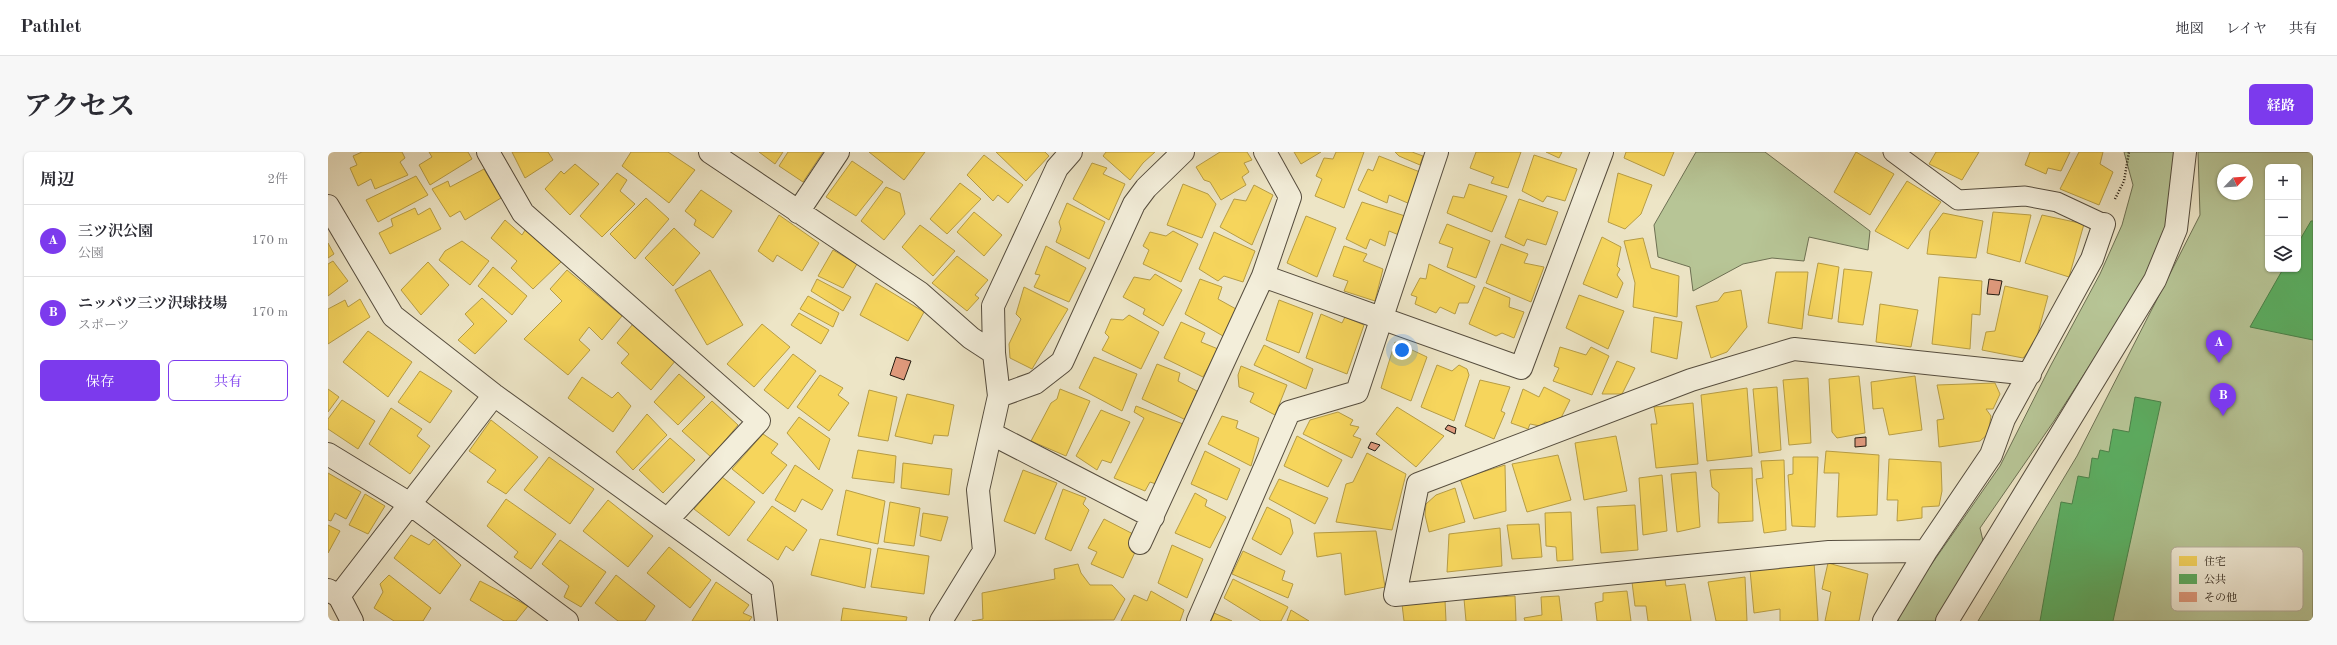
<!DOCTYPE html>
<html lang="ja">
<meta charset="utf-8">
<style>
body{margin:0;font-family:"Old Standard TT","Noto Serif JP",serif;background:#f7f7f7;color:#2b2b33}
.controls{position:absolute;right:12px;top:12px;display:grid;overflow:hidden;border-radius:6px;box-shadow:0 1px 3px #0004}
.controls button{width:36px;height:36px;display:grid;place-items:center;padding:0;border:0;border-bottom:1px solid #e1e1e2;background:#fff;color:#2b2b33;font:20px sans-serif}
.compass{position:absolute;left:1889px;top:12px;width:36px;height:36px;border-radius:50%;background:#fff;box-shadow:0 1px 3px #0004;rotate:65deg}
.you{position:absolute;left:1074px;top:198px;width:14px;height:14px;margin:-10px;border:3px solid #fff;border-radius:50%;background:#1a73e8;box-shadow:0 0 0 6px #1a73e833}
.badge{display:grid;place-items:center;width:26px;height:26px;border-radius:50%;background:#7c3aed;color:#fff;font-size:13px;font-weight:700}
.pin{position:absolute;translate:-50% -33px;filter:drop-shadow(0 1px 2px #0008)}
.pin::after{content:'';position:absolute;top:21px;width:14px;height:12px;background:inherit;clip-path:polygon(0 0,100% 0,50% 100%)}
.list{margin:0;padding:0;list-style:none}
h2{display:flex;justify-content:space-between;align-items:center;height:52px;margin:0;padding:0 16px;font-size:17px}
h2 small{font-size:13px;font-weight:400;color:#7c7c81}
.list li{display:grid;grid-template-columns:26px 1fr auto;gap:12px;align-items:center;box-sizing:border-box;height:72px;padding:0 16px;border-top:1px solid #e1e1e2}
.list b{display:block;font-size:15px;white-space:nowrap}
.list p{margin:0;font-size:13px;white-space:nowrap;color:#7c7c81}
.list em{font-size:13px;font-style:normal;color:#7c7c81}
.actions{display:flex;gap:8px;padding:12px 16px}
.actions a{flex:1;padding:9px 0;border:1px solid #7c3aed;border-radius:6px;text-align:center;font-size:14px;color:#7c3aed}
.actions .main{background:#7c3aed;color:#fff}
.icon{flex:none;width:22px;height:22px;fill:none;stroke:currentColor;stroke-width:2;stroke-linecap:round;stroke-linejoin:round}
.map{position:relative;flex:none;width:1985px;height:469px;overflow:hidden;border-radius:6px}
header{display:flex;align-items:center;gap:24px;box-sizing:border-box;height:56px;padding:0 20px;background:#fff;border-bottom:1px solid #e1e1e2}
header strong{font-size:19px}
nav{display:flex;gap:22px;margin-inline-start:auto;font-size:14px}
.intro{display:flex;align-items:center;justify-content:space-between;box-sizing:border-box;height:96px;padding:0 24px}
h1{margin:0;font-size:28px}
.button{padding:10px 18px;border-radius:6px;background:#7c3aed;color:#fff;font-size:14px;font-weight:700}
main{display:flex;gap:24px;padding:0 24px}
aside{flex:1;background:#fff;border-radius:6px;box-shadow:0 1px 3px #0004}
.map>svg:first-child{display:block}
</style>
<header>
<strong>Pathlet</strong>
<nav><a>地図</a><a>レイヤ</a><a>共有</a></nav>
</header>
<div class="intro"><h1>アクセス</h1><a class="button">経路</a></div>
<main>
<aside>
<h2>周辺<small>2件</small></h2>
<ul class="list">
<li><span class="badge">A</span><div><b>三ツ沢公園</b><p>公園</p></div><em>170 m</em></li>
<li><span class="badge">B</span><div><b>ニッパツ三ツ沢球技場</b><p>スポーツ</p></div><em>170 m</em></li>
</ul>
<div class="actions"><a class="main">保存</a><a>共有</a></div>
</aside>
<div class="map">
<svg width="1985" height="469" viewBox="0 0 1985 469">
<rect width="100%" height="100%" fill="#ede5c6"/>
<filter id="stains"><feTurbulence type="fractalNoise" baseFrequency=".005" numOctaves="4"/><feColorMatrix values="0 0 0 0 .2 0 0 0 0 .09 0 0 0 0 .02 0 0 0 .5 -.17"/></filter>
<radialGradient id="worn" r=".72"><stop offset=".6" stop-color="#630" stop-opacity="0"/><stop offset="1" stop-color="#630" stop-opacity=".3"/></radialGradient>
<path fill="#b7c596" stroke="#6d7053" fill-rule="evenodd" d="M1368 0H1437L1542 79 1540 98 1481 85 1476 109 1444 106 1415 112 1365 139 1362 115 1330 105 1326 73Z
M1796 0H1847L1839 77 1819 124 1726 269 1652 376 1656 393 1609 469H1570L1573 456 1672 314 1723 213 1772 122 1794 73 1805 33Z
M1870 0H1985V469H1650L1749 304 1872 63ZM1940 15H1970V117H1940ZM1895 18H1919V42H1895Z"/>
<path fill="#f6d55c" stroke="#b79d45" d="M34 0H74L77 6 72 10 80 23 47 37 43 27 30 34 22 16 29 13 25 4Z
M101 0H140L144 7 102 33 91 13 104 5Z
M184 0H220L225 8 197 26Z
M303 0H340L367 18 341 51 294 14Z
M431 0H455L447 12Z
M460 0H495L475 30 451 14Z
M541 0H597L576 28Z
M668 0H717L721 4 698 29Z
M778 0H827L815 11 802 28 775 4Z
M892 0H919L924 8 916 11 921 20 914 25 918 33 893 48 882 30 876 28 868 15Z
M966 0H993L973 12Z
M1008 0H1036L1016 56 987 44 994 27 988 24 996 6 1005 7Z
M1067 0H1084L1095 4 1092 13 1071 4Z
M1148 0H1193L1180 36 1163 31 1166 25 1142 16Z
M1218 0H1234L1231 6Z
M1298 0H1346L1336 24 1296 6Z
M1528 0 1566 22 1542 63 1506 40Z
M1608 0H1651L1634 28 1601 12Z
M1702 0H1742L1733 19 1720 16 1718 22 1697 13Z
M1751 0H1775L1772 12 1785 20 1771 53 1732 37Z
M656 3 695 33 680 51 670 43 665 49 639 23Z
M1206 3 1249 17 1237 49 1219 44 1215 50 1194 39Z
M1051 4 1092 20 1082 52 1061 43 1059 51 1030 38 1040 17 1045 19Z
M524 9 555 30 528 64 498 45Z
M764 11 779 16 775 22 797 32 781 68 745 47Z
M247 12 271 32 242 63 217 37 233 19 236 22Z
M156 17 173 46 137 68 132 59 122 65 104 37 120 29 122 35Z
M289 21 299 28 292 39 307 52 274 85 252 64Z
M1290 21 1324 33 1313 62 1297 77 1280 70Z
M88 24 100 43 50 70 38 48Z
M1579 29 1613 50 1580 97 1547 79Z
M632 31 653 47 619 82 602 67Z
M855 32 880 42 888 52 874 86 839 73Z
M1141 32 1179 44 1164 80 1119 61 1125 44 1136 46Z
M926 33 945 43 924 93 892 75 906 47 918 49Z
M558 35 572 41 577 62 556 88 533 69Z
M373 38 404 59 385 86 366 73 368 68 357 59Z
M318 46 341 67 307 107 282 82Z
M1191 47 1230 60 1218 93 1199 87 1196 94 1177 85Z
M1034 50 1077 64 1071 83 1061 79 1057 94 1042 87 1038 97 1018 87Z
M739 51 777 70 761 107 728 90 733 77 731 70Z
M87 56 90 63 102 56 113 77 62 102 51 81 65 74 63 67Z
M646 60 674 83 656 104 629 80Z
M1665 60 1703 63 1692 110 1659 101Z
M1615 61 1655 69 1648 106 1599 102 1602 79Z
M451 63 491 91 474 119 449 103 445 110 430 99Z
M1714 63 1756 72 1741 125 1697 111Z
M978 64 1008 76 989 125 959 111Z
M177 68 194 83 199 75 234 109 205 137 183 116 189 109 163 86Z
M1119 72 1162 89 1148 126 1119 115 1125 96 1111 91Z
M592 73 627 99 605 124 574 95Z
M346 76 372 101 345 134 317 106Z
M845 79 870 92 853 130 815 112 821 98 815 94 822 80 838 84Z
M886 80 927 99 915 130 896 124 890 129 871 117Z
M1274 85 1293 95 1289 114 1292 117 1289 123 1295 131 1289 146 1255 132Z
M1315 86 1323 116 1351 124 1349 165 1305 155 1307 131 1296 89Z
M134 89 161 109 142 133 111 108 117 99Z
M0 91 6 102 0 106Z
M1173 92 1200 102 1196 111 1216 115 1203 150 1158 131Z
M718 94 758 116 741 150 706 135 712 123 707 122Z
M1016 94 1039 102 1035 109 1055 117 1047 149 1016 139 1020 129 1005 124Z
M505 98 529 112 515 136 490 124Z
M629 104 660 128 647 143 651 146 639 159 604 131Z
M5 109 20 129 0 144V112Z
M100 110 121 133 93 163 73 138Z
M1490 111 1511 115 1504 167 1480 163Z
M1101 112 1147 134 1140 151H1131L1127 162 1112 155 1108 161 1087 152 1089 145 1083 143 1092 126 1098 127Z
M165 115 199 144 184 163 150 134Z
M1516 117 1544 120 1535 173 1510 170Z
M239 118 294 164 274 188 261 175 251 188 262 198 240 223 196 187 234 149 222 137Z
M382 118 415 173 379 193 347 138Z
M1448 120H1480L1474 177 1440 171Z
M827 122 854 138 835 174 815 162 817 157 795 145 806 125 822 128Z
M1611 125 1654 129 1652 163 1644 162 1642 197 1604 192Z
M489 127 523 145 515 159 483 139Z
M872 127 894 135 890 147 908 157 895 184 857 162Z
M548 131 596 160 580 189 532 163Z
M1677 134 1720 144 1707 192 1695 206 1654 198 1658 180 1667 179Z
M696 135 740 157 704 217 682 206 681 192 693 167 688 162Z
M1156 135 1182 146 1181 155 1196 160 1186 186 1174 181 1168 184 1141 172Z
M1413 138 1419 175 1399 200 1383 206 1368 154 1390 149 1396 141Z
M1251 143 1296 159 1280 197 1238 176Z
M480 144 511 161 505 175 472 157Z
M154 146 179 169 147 202 130 188 146 172 137 162Z
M32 147 42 165 0 192V157L17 148 20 155Z
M951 148 985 161 971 201 938 188Z
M1552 152 1590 158 1583 195 1548 190Z
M471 161 501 178 493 192 463 173Z
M993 162 1014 171 1017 165 1036 173 1019 222 978 206Z
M801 163 831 180 813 217 774 198 781 185 777 181 783 167 795 168Z
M1326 165 1354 170 1349 207 1323 200Z
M853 170 877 181 873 190 890 197 875 225 836 206Z
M305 172 348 208 323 238 293 211 301 202 289 191Z
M434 172 462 195 426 235 399 212Z
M40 179 84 210 60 245 15 210Z
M1067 190 1099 205 1083 249 1053 236Z
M936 193 985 217 978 237 926 213Z
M1232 195 1258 203 1263 195 1281 204 1264 243 1225 229 1231 216 1226 214Z
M465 202 488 219 460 257 436 238Z
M766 205 809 222 794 259 751 236Z
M1289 209 1307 216 1294 242H1274Z
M829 212 852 221 850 229 869 239 858 268 814 247Z
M1109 213 1124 219 1131 213 1139 217 1141 223 1126 269 1093 255Z
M913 214 959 233 947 263 922 250 926 241 911 235 910 223Z
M92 219 124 239 102 271 70 250Z
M351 222 377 245 350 273 326 250Z
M492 223 515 236 510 243 521 251 501 279 469 255Z
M1531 224 1537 281 1509 286 1504 280 1501 227Z
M1587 224 1594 278 1561 283 1555 256 1545 257 1543 230Z
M254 225 284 246 290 240 303 254 285 280 240 246Z
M1480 226 1483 291 1461 293 1455 228Z
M1152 228 1182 235 1173 259 1177 261 1166 287 1137 274Z
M1667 231 1672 242 1665 257H1658L1663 264 1660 282 1652 289 1611 295 1609 268 1616 267 1609 233Z
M1216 235 1242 248 1230 272 1217 270 1212 274 1202 272 1200 277 1183 271 1195 237 1211 245Z
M1449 235 1453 298 1431 301 1425 237Z
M1419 236 1424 304 1379 309 1373 243Z
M0 237 11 245 0 260Z
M732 237 762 249 738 304 703 289 723 251 729 247Z
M541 238 569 245 560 289 530 284Z
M579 242 626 253 620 284 606 283 604 292 567 284Z
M14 248 47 269 30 297 0 277V267Z
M384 249 410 273 383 305 354 279Z
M1365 251 1370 312 1328 316 1323 272H1329L1326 255Z
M808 254 855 272 828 332 822 330 817 339 786 326 816 266 806 260Z
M1069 255 1116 284 1088 315 1048 282Z
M63 256 94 277 89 284 102 294 82 322 41 292Z
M773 258 802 270 783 311 774 308 769 318 748 304Z
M1010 260 1025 268 1022 273 1031 275 1025 284 1033 287 1024 306 975 282 982 268Z
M319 262 339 283 305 318 288 300Z
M894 264 910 269 908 276 931 286 923 314 880 292Z
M471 265 502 287 491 318 459 281Z
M163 268 210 305 178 342 159 330 168 318 141 299Z
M435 282 450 292 443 301 459 313 435 342 404 317Z
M969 284 1014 308 1000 335 956 314Z
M1288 284 1299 339 1256 348 1247 291Z
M342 286 367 308 335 341 311 318Z
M530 298 568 304 566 331 524 326Z
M877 299 912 317 899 348 863 332Z
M1498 299 1551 303 1549 363 1509 365 1511 321H1496Z
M1039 301 1078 322 1064 378 1008 370 1018 332 1025 330Z
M1230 303 1243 348 1199 360 1184 312Z
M221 305 266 337 242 372 196 338Z
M1465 305H1490L1487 375 1464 374 1460 323 1465 322Z
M1561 307 1613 310 1614 339 1611 354 1594 355V366L1569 369 1570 348H1559Z
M1456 308 1458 378 1436 381 1428 327 1435 326 1433 309Z
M575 311 624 317 621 343 573 336Z
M467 313 505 338 494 358 474 347 467 360 447 348Z
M1177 313 1178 359 1146 367 1132 327Z
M1424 316 1425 369 1390 371 1391 341 1384 335 1382 318Z
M695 318 729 331 707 382 676 369Z
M1368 320 1372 375 1349 380 1343 322Z
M0 321 33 340 18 367 7 361 3 369 0 368Z
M1334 323 1339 379 1315 383 1311 326Z
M394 325 427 350 401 384 366 357Z
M951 327 1000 346 987 372 941 347Z
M1127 336 1137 370 1101 380 1097 363 1098 352 1108 343Z
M735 337 758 346 755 352 761 358 743 399 717 387Z
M518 338 557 349 550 392 509 383Z
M867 341 879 348 877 354 898 365 882 396 847 381Z
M37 342 57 354 40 382 21 373Z
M178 347 228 382 203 417 186 405 190 400 159 374Z
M280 348 325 384 300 415 255 379Z
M562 350 592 356 586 394 556 390Z
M1307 353 1310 398 1273 401 1269 355Z
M444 354 479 378 465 399 458 394 450 408 419 388Z
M939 355 962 367 965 381 953 403 924 387Z
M1243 360 1245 408 1229 409 1228 395 1218 394 1217 361Z
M595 361 620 365 613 389 592 384Z
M776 367 809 384 808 398 795 426 763 412 769 400 760 396Z
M1211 372 1214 405 1184 407 1179 373Z
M0 373 12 379 0 401Z
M1172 376 1174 414 1119 420 1121 382Z
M1048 379 1057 435 1017 443 1013 401 989 405 986 381Z
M83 383 101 393 106 387 133 413 112 442 66 406Z
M492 387 543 397 537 436 483 423Z
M232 388 278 420 253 455 236 445 241 434 214 412Z
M844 393 875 407 859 446 830 431Z
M341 395 383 428 362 456 319 421Z
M550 396 601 404 596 442 543 435Z
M915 399 957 419 954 428 965 432 960 446 904 422Z
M1486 410 1490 469H1452V457L1426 461 1422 418Z
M1500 411 1540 422 1531 469H1497L1503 440 1494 437Z
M750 412 753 421 762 433H784L797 447 786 468 644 469 655 467 654 441 727 427 726 417Z
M61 423 103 456 95 469H66L46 456 55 440 52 432Z
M288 423 327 454 317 469H290L267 451Z
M1417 425 1419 469H1388L1380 430Z
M905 427 960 455 953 469H933L896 446Z
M1337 427 1338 434 1357 432 1363 469H1320L1318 454H1307L1304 430Z
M152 429 200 454 188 469H176L142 448Z
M388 430 421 453 415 461 424 465 421 469H364Z
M823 439 856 458 852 469H793L806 443 819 449Z
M1299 439 1303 469H1269L1267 451 1275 449V441Z
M1187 444 1188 469H1138L1136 447Z
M1231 444 1234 469H1197L1196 466 1214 463 1213 445Z
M1117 448 1118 469H1076L1074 452Z
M515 456 579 465 578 469H513Z
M963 458 981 469H959Z
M886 461 904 469H883Z"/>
<path fill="#5aae61" stroke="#4a8249" d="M1983 69H1985V188L1922 175 1955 117H1970V91Z
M1807 245 1833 250 1785 469H1712L1733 350 1744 352 1750 324 1761 326 1764 306 1770 307 1772 298 1781 300 1785 277 1801 280Z"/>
<path fill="#e09a7d" stroke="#231a10" d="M1661 127 1674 129 1671 143 1659 142Z
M568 205 583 209 576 228 562 223Z
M1120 273 1128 276 1127 282 1117 277Z
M1538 285V294L1527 295V286Z
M1043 290 1052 293 1047 299 1040 296Z"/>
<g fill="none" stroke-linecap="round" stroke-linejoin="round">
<defs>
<path id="service" d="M1565 0 1630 48 1697 44 1729 50 1776 72"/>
<path id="minor" d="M160 0 195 61 431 269 340 367
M382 0 592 141 643 186 666 201
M937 0 962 45 935 124 1193 216 1274 0
M0 54 65 164 166 243 434 436 438 469
M470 60 510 0
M671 244 707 231 734 210 806 52 818 36 855 0
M664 282 825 365
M0 302 82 352 239 469
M812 391 935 124
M1598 399 1501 400 1067 443 1090 332 1363 228 1466 197 1702 222
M0 438 11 444 24 469
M11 444 166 243
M613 469 656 399 650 338 671 244 666 201 665 154 729 16 743 0
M870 469 961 260 1029 240 1109 0
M1556 469 1598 399 1663 303 1676 267 1764 107 1776 72"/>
<path id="tertiary" d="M1619 469 1827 128 1848 77 1857 0"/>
</defs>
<use href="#service" stroke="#564d3e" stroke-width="21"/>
<use href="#minor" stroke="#564d3e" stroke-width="24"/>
<use href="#tertiary" stroke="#564d3e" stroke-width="24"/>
<path stroke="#231a10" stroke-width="2.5" stroke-dasharray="1 2" stroke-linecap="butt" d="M1787 47 1796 29 1801 0"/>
<use href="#service" stroke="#f3eeda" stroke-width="19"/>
<use href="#minor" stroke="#f3eeda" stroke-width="22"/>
<use href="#tertiary" stroke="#f3eeda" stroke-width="22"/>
</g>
<rect x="1843" y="395" width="132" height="64" rx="6" fill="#f3eeda" stroke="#b5ae9d" stroke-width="1"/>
<rect x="1851" y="404" width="18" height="10" fill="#f6d55c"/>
<rect x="1851" y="422" width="18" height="10" fill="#5aae61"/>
<rect x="1851" y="440" width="18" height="10" fill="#e09a7d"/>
<g font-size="11" fill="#231a10">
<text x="1876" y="413">住宅</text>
<text x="1876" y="431">公共</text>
<text x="1876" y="449">その他</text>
</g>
<rect width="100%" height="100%" filter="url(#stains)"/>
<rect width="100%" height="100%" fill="url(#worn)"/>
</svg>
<div class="controls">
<button>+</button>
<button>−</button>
<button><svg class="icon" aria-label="layers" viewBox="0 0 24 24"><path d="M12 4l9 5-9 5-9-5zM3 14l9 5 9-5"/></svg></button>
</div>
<svg class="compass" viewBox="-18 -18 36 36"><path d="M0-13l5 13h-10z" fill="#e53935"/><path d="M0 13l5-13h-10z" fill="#7c7c81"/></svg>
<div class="you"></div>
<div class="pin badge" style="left:1891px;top:211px">A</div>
<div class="pin badge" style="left:1895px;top:264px">B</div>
</div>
</main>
